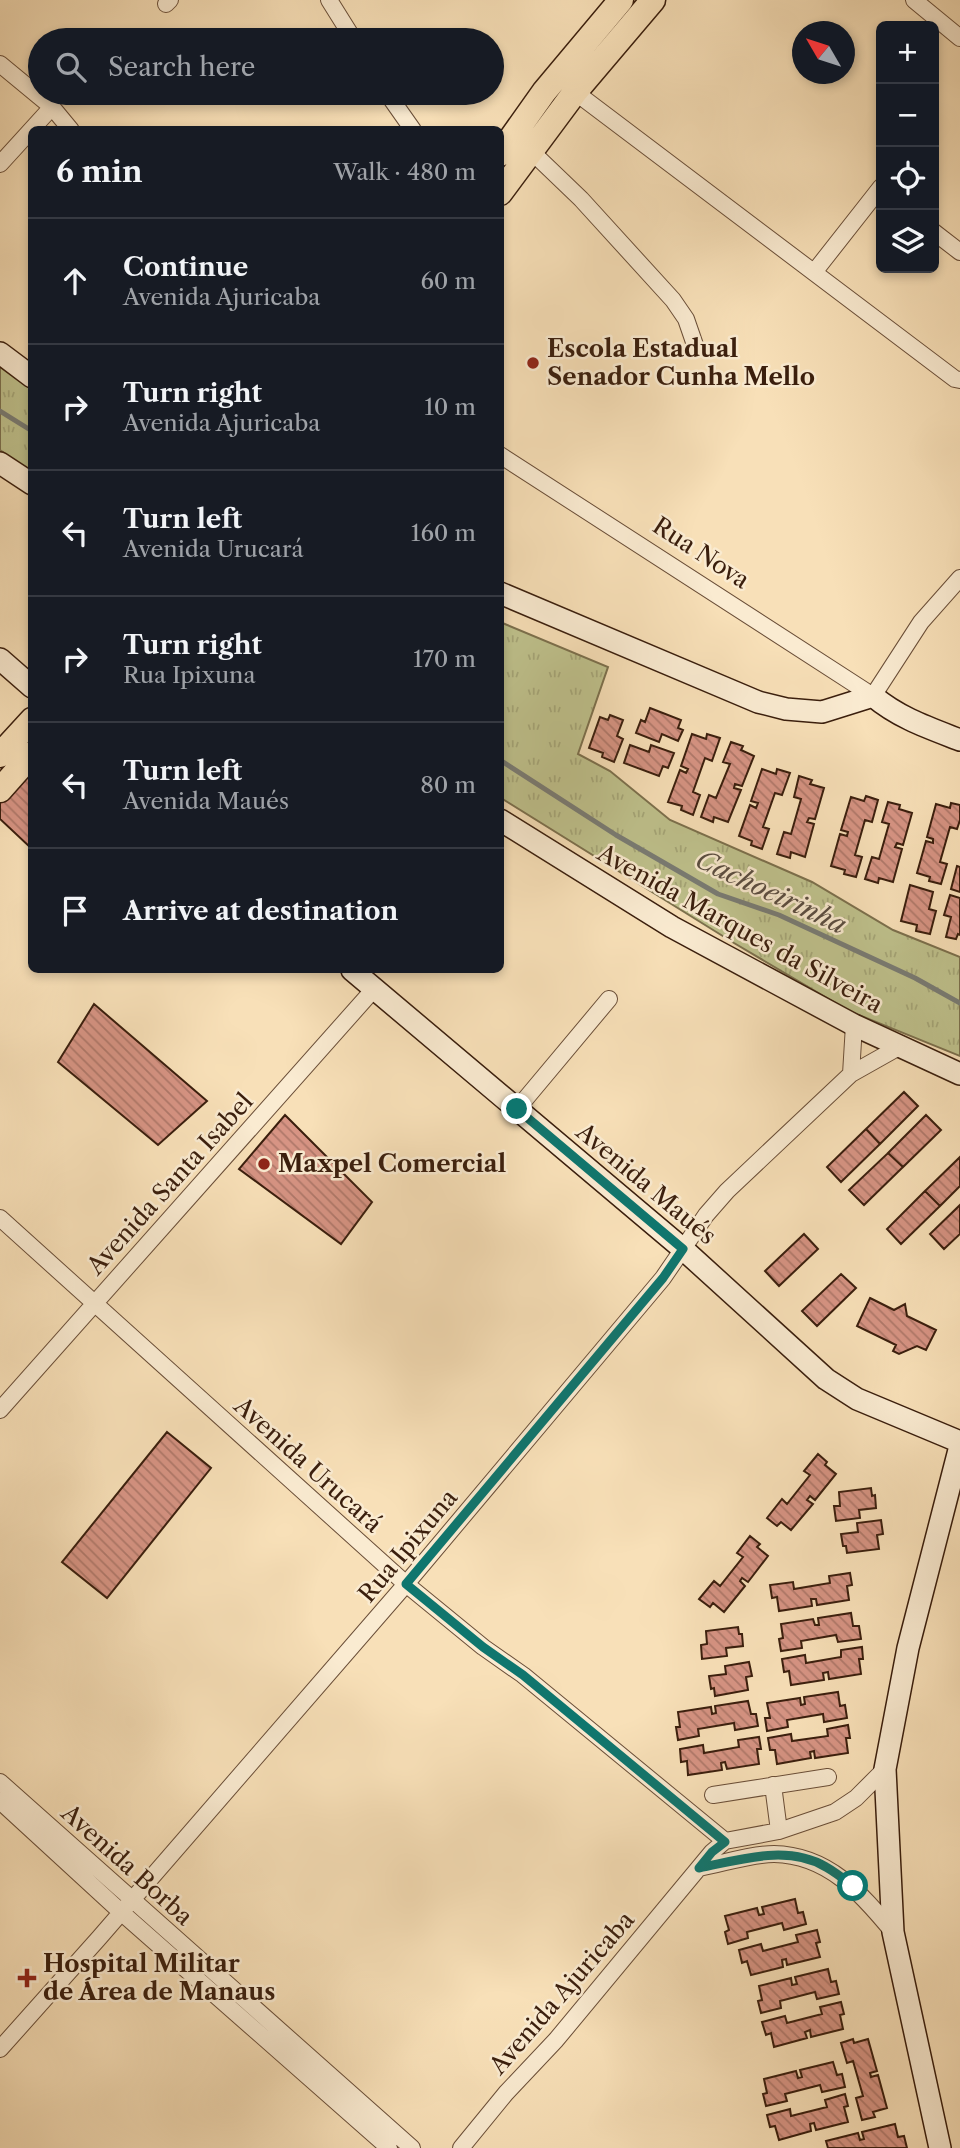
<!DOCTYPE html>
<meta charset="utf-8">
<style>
body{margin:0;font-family:"Libre Caslon Text",serif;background:#242831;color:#f1f3f6}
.controls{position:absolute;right:21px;top:21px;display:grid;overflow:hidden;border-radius:10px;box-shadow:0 4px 10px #0003}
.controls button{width:63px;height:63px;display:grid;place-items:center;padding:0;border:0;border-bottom:2px solid #363941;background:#171b24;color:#f1f3f6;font:35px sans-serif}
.compass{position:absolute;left:792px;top:21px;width:63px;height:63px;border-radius:50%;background:#171b24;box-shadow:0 4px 10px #0003;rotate:309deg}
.stop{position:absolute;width:21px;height:21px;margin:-16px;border:5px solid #0f766e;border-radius:50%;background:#fff}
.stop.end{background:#0f766e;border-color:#fff;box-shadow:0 2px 7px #0008}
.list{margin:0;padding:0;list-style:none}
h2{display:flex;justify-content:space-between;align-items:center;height:91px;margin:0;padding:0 28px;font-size:30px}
h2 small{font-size:23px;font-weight:400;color:#9ea1a6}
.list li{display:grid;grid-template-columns:46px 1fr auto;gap:21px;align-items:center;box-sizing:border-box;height:126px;padding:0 28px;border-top:2px solid #363941}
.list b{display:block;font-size:26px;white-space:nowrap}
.list p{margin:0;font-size:23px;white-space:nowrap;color:#9ea1a6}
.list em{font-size:23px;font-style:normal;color:#9ea1a6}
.icon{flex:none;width:38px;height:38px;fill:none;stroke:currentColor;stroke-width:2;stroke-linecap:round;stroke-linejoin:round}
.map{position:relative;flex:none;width:960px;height:2148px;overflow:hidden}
.search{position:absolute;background:#171b24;box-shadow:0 4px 10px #0003;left:28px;top:28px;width:476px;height:77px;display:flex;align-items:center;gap:18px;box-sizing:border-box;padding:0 24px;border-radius:38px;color:#9ea1a6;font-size:26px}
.panel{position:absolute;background:#171b24;box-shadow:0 4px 10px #0003;left:28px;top:126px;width:476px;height:847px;border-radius:10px}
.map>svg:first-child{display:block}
</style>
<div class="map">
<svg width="960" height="2148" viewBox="0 0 960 2148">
<defs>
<pattern id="park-tufts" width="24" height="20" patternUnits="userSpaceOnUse" patternTransform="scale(1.75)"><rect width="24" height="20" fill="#bfc28d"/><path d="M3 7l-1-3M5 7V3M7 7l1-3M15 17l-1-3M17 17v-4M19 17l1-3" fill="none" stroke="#a5a678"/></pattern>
<pattern id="building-back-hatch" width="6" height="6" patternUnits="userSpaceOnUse" patternTransform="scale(1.75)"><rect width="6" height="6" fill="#d79484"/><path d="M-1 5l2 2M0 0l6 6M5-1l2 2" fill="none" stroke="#af786a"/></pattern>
</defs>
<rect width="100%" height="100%" fill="#f8e0b8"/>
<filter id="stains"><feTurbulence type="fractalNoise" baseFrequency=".00286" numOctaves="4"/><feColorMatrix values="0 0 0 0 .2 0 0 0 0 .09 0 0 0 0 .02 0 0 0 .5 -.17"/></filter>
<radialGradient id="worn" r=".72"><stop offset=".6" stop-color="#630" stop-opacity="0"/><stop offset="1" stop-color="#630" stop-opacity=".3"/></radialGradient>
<path fill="url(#park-tufts)" stroke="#7c704d" stroke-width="2" d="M0 364 31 388V472L0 450Z
M500 622 608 667 578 754 610 771 670 820 812 882 893 930 960 957V1056L849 1011 734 943 501 798Z"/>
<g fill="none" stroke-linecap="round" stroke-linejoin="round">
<path stroke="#797c75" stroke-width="5" d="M0 411 32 431
M500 760 616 835 718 894 779 915 915 978 960 1003"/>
</g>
<path fill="url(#building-back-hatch)" stroke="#3a1e0d" stroke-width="2" d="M650 708 681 720 678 728 683 730 678 741 662 734 659 742 636 733 641 720 645 722Z
M610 715 623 720 617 736 623 739 614 762 602 757 603 753 589 748 600 717 608 720Z
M692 734 706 739 707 734 720 738 712 761 705 758 693 792 700 795 693 815 681 810 682 806 668 802 680 770 686 773 688 769 681 766Z
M731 742 743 746 741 750 754 756 742 786 735 784 734 788 741 790 728 822 714 817 713 822 701 817 709 795 716 798 730 764 723 762Z
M630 745 649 752 651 745 674 753 668 768 663 766 659 776 624 763Z
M32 754V849L0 819V790Z
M762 769 776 774 777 769 790 773 782 795 775 793 763 827 769 829 762 849 751 845 752 841 739 836 750 805 756 808 758 803 751 801Z
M799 776 812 780 810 784 824 788 815 819 809 818 807 822 814 824 805 857 791 852 790 858 777 854 784 832 791 834 801 799 794 797Z
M866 796 878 800 872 822 865 820 855 855 862 857 856 877 844 874 845 870 831 866 840 834 847 836 848 832 841 830 851 797 864 801Z
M888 802 900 805 899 809 912 813 903 845 897 843 895 847 902 849 893 882 879 878 878 883 865 879 872 857 879 859 889 824 882 822Z
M951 803 960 805V820L957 829 950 827 940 862 947 864 941 884 929 881 930 877 917 873 926 841 933 843V839L927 837 936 804 950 808Z
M957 866 960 867V892L951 889Z
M910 885 933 892 929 909 936 911 930 934 916 931 917 925 901 921Z
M950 895 960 898V935L958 934 956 939 946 937 951 917 944 915Z
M94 1004 207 1101 158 1145 58 1062Z
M904 1092 918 1106 880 1144 866 1129Z
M285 1115 372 1202 341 1244 239 1169Z
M926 1115 941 1130 903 1167 888 1153Z
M866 1129 880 1144 841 1182 827 1167Z
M888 1153 903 1167 864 1205 849 1190Z
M960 1157V1186L940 1206 925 1191Z
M925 1191 940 1206 901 1244 887 1229Z
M960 1205V1234L944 1249 930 1234Z
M804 1234 818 1249 779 1286 765 1271Z
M841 1274 856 1288 817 1326 802 1311Z
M870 1298 894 1310 905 1304 907 1316 936 1330 926 1350 917 1346 899 1354 893 1351 896 1345 857 1326Z
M167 1432 211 1468 107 1598 62 1562Z
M818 1454 827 1462 825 1465 836 1474 815 1500 810 1496 807 1500 813 1504 791 1530 781 1522 777 1526 767 1518 782 1499 787 1504 810 1475 804 1471Z
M871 1488 872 1496 875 1495 876 1508 859 1510 860 1518 836 1521 834 1506H840L839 1492Z
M881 1520 883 1534 877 1535 879 1549 847 1553 846 1546H843L841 1534 858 1532 857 1523Z
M750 1536 760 1544 757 1547 768 1556 748 1582 742 1578 740 1581 745 1586 724 1612 713 1603 710 1607 699 1599 714 1581 720 1586 743 1557 737 1553Z
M850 1573 852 1585 847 1586 849 1600 817 1605 816 1599H811L812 1606 779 1611 777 1597 772 1598 770 1585 793 1582 794 1589 830 1583 829 1576Z
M851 1613 853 1626H859L861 1639 838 1642 836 1635 801 1641 802 1648 781 1651 779 1639 783 1638 781 1624 813 1619 815 1625H819L818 1618Z
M738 1627 739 1634H742L743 1646 726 1648 727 1656 702 1659 701 1645 707 1644 706 1631Z
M862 1647 863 1659H859L861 1674 829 1679 828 1672 823 1673 824 1680 791 1685 789 1671 784 1672 782 1659 805 1655 806 1663 841 1657V1650Z
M749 1662 752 1676 746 1677 748 1690 715 1696 714 1688 711 1689 709 1676 726 1674 725 1666Z
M838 1692 840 1706 845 1705 847 1718 824 1722 823 1714 787 1720 788 1727 767 1731 765 1718H770L767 1703 800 1698 801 1705 805 1704 804 1697Z
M748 1701 751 1714H756L758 1726 735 1730 734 1723 698 1729 699 1736 678 1740 676 1727H680L678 1712 711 1707 712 1714 716 1713 715 1706Z
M848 1725 850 1738H846L848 1753 815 1758 814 1751 810 1752 811 1758 777 1764 775 1750H770L768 1738 791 1734 792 1741 828 1736 827 1729Z
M759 1737 761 1749H757L759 1764 727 1769 725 1762 721 1763 722 1770 688 1775 687 1761 681 1762 680 1749 703 1745 704 1753 739 1747 738 1740Z
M795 1899 798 1913 803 1912 806 1924 784 1930 782 1923 747 1932 748 1938 728 1944 725 1932 729 1930 725 1916 757 1908 759 1915 764 1914 762 1907Z
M817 1930 820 1942 816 1943 820 1957 787 1965 786 1959 782 1960 783 1967 751 1975 747 1961 742 1963 739 1950 761 1944 763 1951 798 1942 796 1935Z
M828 1969 831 1982 836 1981 839 1994 817 1999 815 1992 780 2001 781 2008 761 2013 758 2001 762 2000 759 1986 791 1978 792 1985 797 1984 795 1977Z
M841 2002 844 2014 840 2015 843 2029 811 2037 810 2030 805 2032 807 2038 774 2047 771 2033 766 2035 762 2022 785 2016 787 2023 822 2014 820 2007Z
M853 2039 854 2043 868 2039 877 2071 870 2073 871 2077 878 2075 887 2108 873 2112 875 2117 862 2120 856 2098 863 2096 853 2061 847 2063 841 2043Z
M833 2062 837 2075 842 2074 845 2087 822 2092 820 2085 785 2094 787 2101 766 2106 763 2094 767 2093 764 2079 796 2071 798 2078 802 2077 800 2070Z
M845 2094 848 2106 844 2107 848 2122 816 2130 814 2123 810 2124 811 2131 779 2140 775 2126 770 2127 767 2115 790 2109 791 2116 827 2107 825 2100Z
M895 2124 898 2137 904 2136 907 2148H828L826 2141 858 2133 860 2140 864 2139 862 2132Z"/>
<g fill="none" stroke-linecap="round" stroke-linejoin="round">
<defs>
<path id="street" d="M329 0 354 40
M914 0 960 38
M166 4 170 0
M0 64 52 107 71 130
M575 92 955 379 960 380
M387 93 413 130
M531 151 581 199 673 300 686 319 695 345
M0 164 52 107
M934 232 960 252
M815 271 881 187
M500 455 873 696 921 622 960 578
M851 1074 854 1025
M517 1109 609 999
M0 1218 406 1584 483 1647 523 1675 725 1841
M0 1410 374 989
M0 1782 412 2148
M773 1785 779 1831
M713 1795 828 1777
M0 1801 121 1912 389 2148
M699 1868C722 1864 750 1854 774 1854 828 1855 861 1893 893 1932
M0 2049 99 1938 406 1584 663 1278 706 1215 727 1191 851 1074 899 1047
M461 2148 506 2093 556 2040 712 1852 725 1841 779 1831 835 1812 856 1798 885 1769"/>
<path id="secondary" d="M0 353 32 377
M0 463 32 484
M500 593 758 702 786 709 822 712 873 696C899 718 929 728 960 740
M0 659 32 687
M500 820 672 927 854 1025 960 1074
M352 970 683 1249 826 1379 857 1399 960 1442
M940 2148 893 1932 885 1769 908 1648 960 1446"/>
<path id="primary" d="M500 154 544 92 621 0
M500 193 575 92 653 0
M0 755 32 720
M0 790 32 754"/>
</defs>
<use href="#street" stroke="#6a4e38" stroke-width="18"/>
<use href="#secondary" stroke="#3a1e0d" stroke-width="24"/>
<use href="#primary" stroke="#3a1e0d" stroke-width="27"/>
<use href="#street" stroke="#faebd1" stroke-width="16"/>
<use href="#secondary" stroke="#faebd1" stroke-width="21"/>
<use href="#primary" stroke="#f8e0b8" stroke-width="24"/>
</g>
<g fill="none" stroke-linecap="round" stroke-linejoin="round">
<path stroke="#0f766e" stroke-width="9" d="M517 1109 683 1249 663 1278 406 1584 483 1647 523 1675 725 1842 712 1852 699 1868C740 1860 787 1844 826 1867 835 1872 844 1879 853 1886"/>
</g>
<g fill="#8f2418" stroke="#faebd1" stroke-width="2.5">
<circle cx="533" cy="363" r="7"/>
<circle cx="264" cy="1164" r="7"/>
<path d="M23.5 1967.5h7v7h7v7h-7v7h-7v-7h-7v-7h7z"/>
</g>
<g text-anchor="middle" stroke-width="5" stroke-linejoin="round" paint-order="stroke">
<g font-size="24" font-weight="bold" fill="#3a1e0d" stroke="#faebd1" text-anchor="start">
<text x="547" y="357">Escola Estadual<tspan x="547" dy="28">Senador Cunha Mello</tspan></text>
<text x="278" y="1172">Maxpel Comercial</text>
<text x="43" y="1972">Hospital Militar<tspan x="43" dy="28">de Área de Manaus</tspan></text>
</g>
<g font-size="24" fill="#3a1e0d" stroke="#faebd1">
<text transform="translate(701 553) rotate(33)" y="8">Rua Nova</text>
<text transform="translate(740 929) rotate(29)" y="8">Avenida Marques da Silveira</text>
<text transform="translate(170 1184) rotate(-48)" y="8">Avenida Santa Isabel</text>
<text transform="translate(646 1184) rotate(40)" y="8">Avenida Maués</text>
<text transform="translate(308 1465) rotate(42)" y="8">Avenida Urucará</text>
<text transform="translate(408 1546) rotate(-50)" y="8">Rua Ipixuna</text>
<text transform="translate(127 1865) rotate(42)" y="8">Avenida Borba</text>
<text transform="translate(562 1993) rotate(-49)" y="8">Avenida Ajuricaba</text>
</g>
<g font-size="26" font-style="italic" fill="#5a4d41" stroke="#faebd1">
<text transform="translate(771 892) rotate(25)" y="9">Cachoeirinha</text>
</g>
</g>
<rect width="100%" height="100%" filter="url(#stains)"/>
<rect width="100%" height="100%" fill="url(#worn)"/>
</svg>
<div class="controls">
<button>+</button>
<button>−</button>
<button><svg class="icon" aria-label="locate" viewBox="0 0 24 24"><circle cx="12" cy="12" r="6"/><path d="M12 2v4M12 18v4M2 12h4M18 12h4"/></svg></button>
<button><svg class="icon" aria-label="layers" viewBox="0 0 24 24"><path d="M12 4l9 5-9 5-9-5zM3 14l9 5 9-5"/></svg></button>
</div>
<svg class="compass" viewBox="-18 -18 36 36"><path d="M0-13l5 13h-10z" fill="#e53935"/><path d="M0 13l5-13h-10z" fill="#9ea1a6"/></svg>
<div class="stop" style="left:853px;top:1886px"></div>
<div class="stop end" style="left:517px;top:1109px"></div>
<div class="search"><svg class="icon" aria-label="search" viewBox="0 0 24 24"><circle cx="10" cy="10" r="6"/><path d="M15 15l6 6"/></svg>Search here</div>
<section class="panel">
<h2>6 min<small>Walk · 480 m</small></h2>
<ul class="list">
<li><svg class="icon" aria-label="ahead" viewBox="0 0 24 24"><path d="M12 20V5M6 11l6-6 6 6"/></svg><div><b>Continue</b><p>Avenida Ajuricaba</p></div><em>60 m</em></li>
<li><svg class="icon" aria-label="right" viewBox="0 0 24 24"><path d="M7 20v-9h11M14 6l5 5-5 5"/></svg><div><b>Turn right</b><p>Avenida Ajuricaba</p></div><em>10 m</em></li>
<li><svg class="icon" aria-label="left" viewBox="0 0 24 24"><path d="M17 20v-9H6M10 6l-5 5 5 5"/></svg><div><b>Turn left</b><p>Avenida Urucará</p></div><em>160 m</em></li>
<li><svg class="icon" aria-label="right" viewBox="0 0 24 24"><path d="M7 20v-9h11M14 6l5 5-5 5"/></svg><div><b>Turn right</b><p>Rua Ipixuna</p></div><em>170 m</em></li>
<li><svg class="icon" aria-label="left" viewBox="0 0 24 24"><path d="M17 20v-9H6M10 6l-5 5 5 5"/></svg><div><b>Turn left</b><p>Avenida Maués</p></div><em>80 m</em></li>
<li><svg class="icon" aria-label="arrive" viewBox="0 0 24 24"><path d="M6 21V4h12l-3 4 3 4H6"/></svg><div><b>Arrive at destination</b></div></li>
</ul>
</section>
</div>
